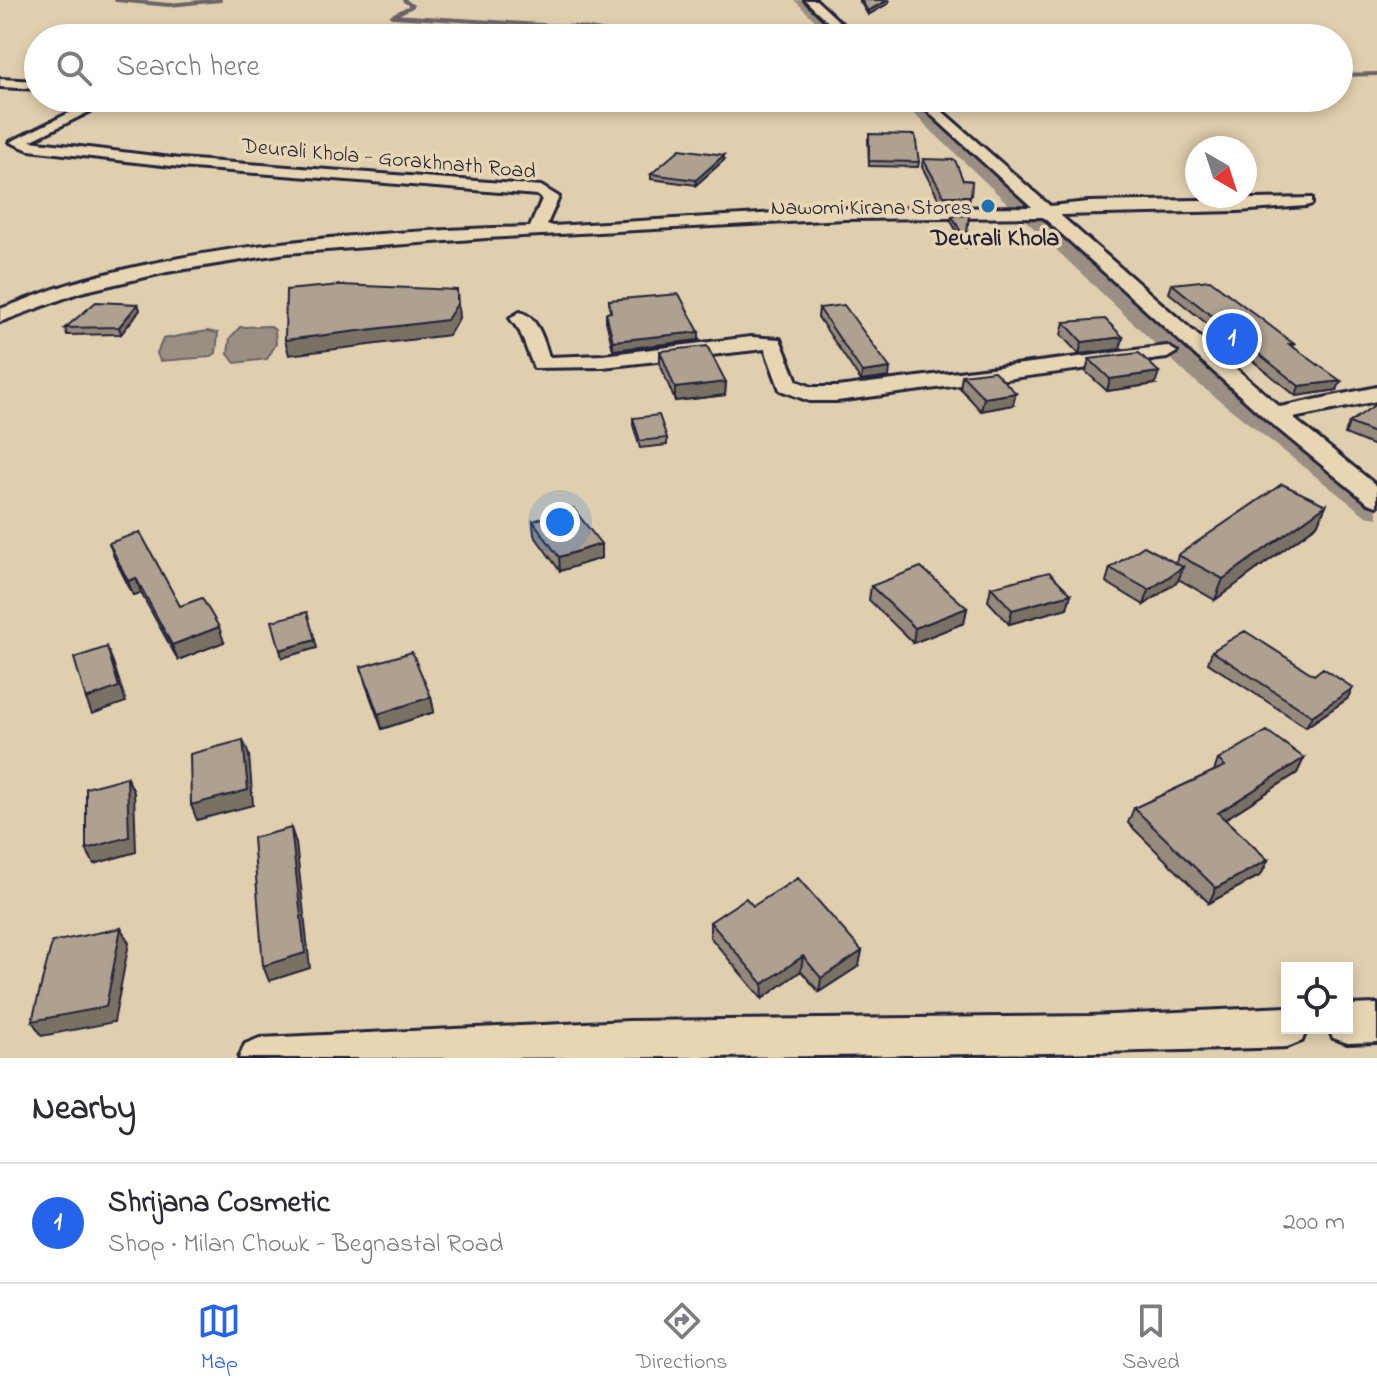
<!DOCTYPE html>
<meta charset="utf-8">
<style>
body{margin:0;font-family:"Indie Flower",sans-serif;background:#f2f2f3;color:#2b2b33}
.controls{position:absolute;right:24px;bottom:24px;display:grid;overflow:hidden;border-radius:0px;box-shadow:0 4px 12px #0003}
.controls button{width:72px;height:72px;display:grid;place-items:center;padding:0;border:0;border-bottom:2px solid #e1e1e2;background:#fff;color:#2b2b33;font:40px sans-serif}
.compass{position:absolute;left:1185px;top:136px;width:72px;height:72px;border-radius:50%;background:#fff;box-shadow:0 4px 12px #0003;rotate:141deg}
.you{position:absolute;left:560px;top:522px;width:28px;height:28px;margin:-20px;border:6px solid #fff;border-radius:50%;background:#1a73e8;box-shadow:0 0 0 12px #1a73e833}
.badge{display:grid;place-items:center;width:52px;height:52px;border-radius:50%;background:#2563eb;color:#fff;font-size:26px;font-weight:700}
.pin{position:absolute;translate:-50% -50%;border:4px solid #fff;box-shadow:0 2px 8px #0006}
.list{margin:0;padding:0;list-style:none}
h2{display:flex;justify-content:space-between;align-items:center;height:104px;margin:0;padding:0 32px;font-size:34px}
h2 small{font-size:26px;font-weight:400;color:#7c7c81}
.list li{display:grid;grid-template-columns:52px 1fr auto;gap:24px;align-items:center;box-sizing:border-box;height:120px;padding:0 32px;border-top:2px solid #e1e1e2}
.list b{display:block;font-size:30px;white-space:nowrap}
.list p{margin:0;font-size:26px;white-space:nowrap;color:#7c7c81}
.list em{font-size:26px;font-style:normal;color:#7c7c81}
.icon{flex:none;width:44px;height:44px;fill:none;stroke:currentColor;stroke-width:2;stroke-linecap:round;stroke-linejoin:round}
.map{position:relative;flex:none;width:1377px;height:1058px;overflow:hidden}
.search{position:absolute;background:#fff;box-shadow:0 4px 12px #0003;left:24px;right:24px;top:24px;height:88px;display:flex;align-items:center;gap:20px;box-sizing:border-box;padding:0 28px;border-radius:44px;color:#7c7c81;font-size:30px}
.sheet{height:224px;background:#fff}
nav{display:flex;justify-content:space-around;align-items:center;box-sizing:border-box;height:112px;border-top:2px solid #e1e1e2;background:#fff;font-size:22px;color:#7c7c81}
nav a{display:grid;justify-items:center;gap:4px}
nav .on{color:#2563eb}
.map>svg:first-child{display:block}
</style>
<div class="map">
<svg width="1377" height="1058" viewBox="0 0 1377 1058">
<rect width="100%" height="100%" fill="#e0cfae"/>
<filter id="ink" filterUnits="userSpaceOnUse"><feTurbulence type="fractalNoise" baseFrequency=".0125" numOctaves="2"/><feDisplacementMap in="SourceGraphic" scale="16" xChannelSelector="R" yChannelSelector="G"/><feConvolveMatrix kernelMatrix="1 2 1 2 8 2 1 2 1" color-interpolation-filters="sRGB"/></filter>
<g filter="url(#ink)">
<path fill="#9b8f84" stroke="#6b6367" stroke-width="2" d="M270 326 275 330 276 344 267 359 235 363 228 354 230 338 240 327Z
M207 331 218 333 216 353 210 357 160 361 157 353 163 339Z"/>
<g fill="none" stroke-linecap="round" stroke-linejoin="round">
<path stroke="#6b6367" stroke-width="4" d="M116 0 169 5 220 0
M404 0 412 6 392 16 576 27 645 38
M1339 75 1377 74"/>
<path fill="#9b8f84" fill-rule="evenodd" d="M794 0H807L848 38H833Z
M897 98H914L1209 366 1377 494V518L1366 516 1191 378Z"/>
<defs>
<path id="minor" d="M805 0H816L857 38H845Z
M0 79 38 81V89L0 87Z
M100 98H117L30 141 180 159 541 186 559 197 547 224 553 226 845 209 1032 207 913 98H927L1050 206 1088 202 1312 198V204L1306 206 1238 211 1060 215 1280 407 1377 387V401L1293 418 1377 486V506L1368 503 1267 420 1043 217 845 219 486 238 286 253 167 272 81 292 0 322V309C23 301 46 291 69 284 209 242 384 231 530 227L542 199 537 195 180 167 29 150 10 142Z
M520 312C538 317 544 341 549 357L603 355 751 337 780 339 797 381 812 387H837L1167 346 1177 352 1167 358 837 401H809L780 390 765 349 603 367 534 368 520 332 510 318Z
M1377 1004V1042L1347 1043 1333 1038 1328 1028H1347V1005Z
M1287 1007V1028H1307L1302 1041 1287 1047C938 1058 588 1058 239 1058L245 1044 260 1038 629 1021 1090 1016Z"/>
</defs>
<use href="#minor" stroke="#22223b" stroke-width="6"/>
<use href="#minor" fill="#e8d6b3" fill-rule="evenodd"/>
</g>
<path fill="#968a7c" stroke="#22223b" stroke-width="2" d="M859 0H889V3L868 15Z
M868 139 919 162 918 167 869 166Z
M923 159 963 180 972 181 969 205H942L922 167Z
M724 160 696 185 651 179V174Z
M969 215 965 246 951 221 952 216Z
M1172 284 1294 344 1293 347 1337 390 1296 396 1169 293Z
M609 300 699 332V340L613 350 606 321V313H610Z
M138 304 140 310 121 334 67 335 65 328Z
M819 308 889 377 861 381 818 317Z
M1064 322 1123 337 1120 349 1079 354 1061 335Z
M660 351 726 382 725 395 675 401 660 364Z
M1089 359 1155 384 1107 391 1086 372Z
M962 375 1013 405 981 411 960 388Z
M1377 405V447L1345 434 1349 423Z
M633 418 667 438V445L640 448 633 425Z
M1326 505 1317 525 1215 600 1178 579 1144 605 1106 582 1110 568 1176 563 1178 555Z
M533 521 601 558 560 571 534 535Z
M109 543 180 606 224 642 178 660 141 593 133 595 114 557Z
M871 586 967 608 964 623 913 643 869 600Z
M991 587 1071 594 1067 608 1009 624 988 601Z
M1212 651 1347 699 1306 727 1208 663Z
M361 667 431 697 434 712 382 729 365 682Z
M1304 758 1297 773 1225 819 1268 860 1261 875 1209 903 1128 823 1134 808 1214 771 1218 760Z
M753 906 859 966 819 992 801 971 762 999 710 937V922Z"/>
<path fill="#7a7165" stroke="#22223b" stroke-width="2" d="M888 0H889V3L868 15V11Z
M724 155V160L696 185V180Z
M457 290 459 318 449 335 289 355 285 340Z
M138 304 140 310 121 334 119 327Z
M699 332V340L613 350V341Z
M1123 337 1120 349 1079 354 1082 342Z
M890 368 889 377 861 381 862 372Z
M1159 372 1155 384 1107 391 1110 379Z
M1341 381 1337 390 1296 396 1299 386Z
M726 382 725 395 675 401V388Z
M1016 393 1013 405 981 411 984 398Z
M1326 505 1317 525 1215 600 1223 579Z
M601 544V558L560 571 559 557Z
M1183 567 1178 581 1144 605 1149 590Z
M136 578 141 593 133 595 128 581Z
M1071 594 1067 608 1009 624 1012 610Z
M967 608 964 623 913 643 915 628Z
M219 627 224 642 178 660 172 645Z
M315 640 317 648 282 658 280 650Z
M107 647 113 662 126 702 92 714 86 699Z
M1353 688 1347 699 1306 727 1312 716Z
M431 697 434 712 382 729 378 714Z
M243 740 249 755 253 805 197 820 191 805Z
M1304 758 1297 773 1211 828 1218 813Z
M127 777 134 792 136 852 94 864 86 849Z
M291 828 296 843 310 968 269 981 263 966Z
M1268 860 1261 875 1209 903 1216 888Z
M121 928 129 943 114 1022 42 1036 32 1021Z
M862 951 859 966 819 992 821 978Z
M803 956 801 971 762 999 763 984Z"/>
<path fill="#aea190" stroke="#22223b" stroke-width="2" d="M861 0H888L868 11Z
M869 134 915 135 919 162 869 161Z
M680 149 724 155 696 180 651 174Z
M923 159 955 160 963 180 972 181 971 196H944Z
M969 215 966 241 952 216Z
M1210 280 1294 344H1289L1341 381 1299 386 1172 284Z
M341 285 457 290V304L447 320 285 340 286 290Z
M679 294 699 332 613 341 606 313 611 312 609 300Z
M96 302 138 304 119 327 65 328Z
M844 305 890 368 862 372 819 308Z
M1105 319 1123 337 1082 342 1064 322Z
M707 346 726 382 675 388 660 351Z
M1139 353 1159 372 1110 379 1089 359Z
M994 371 1016 393 984 398 962 375Z
M1376 404 1377 405V434L1349 423Z
M659 415 667 438 640 441 633 418Z
M1282 484 1326 505 1223 579 1178 555Z
M573 508 601 544 559 557 533 521Z
M140 532 180 606 202 598 219 627 172 645 136 578 128 581 109 543Z
M1144 546 1183 567 1149 590 1110 568Z
M921 567 967 608 915 628 871 586Z
M1049 572 1071 594 1012 610 991 587Z
M307 612 315 640 280 650 272 621Z
M1245 631 1314 675 1323 668 1353 688 1312 716 1212 651Z
M107 647 119 687 86 699 74 658Z
M412 652 431 697 378 714 361 667Z
M1267 731 1304 758 1218 813 1268 860 1216 888 1134 808 1225 766 1218 760Z
M243 740 248 790 191 805 190 754Z
M127 777 129 837 86 849V788Z
M291 828 305 953 263 966 253 838Z
M798 878 862 951 821 978 803 956 763 984 710 922 746 898 753 906Z
M121 928 106 1007 32 1021 52 942Z"/>
</g>
<circle fill="#1f6fb2" stroke="#e8d6b3" stroke-width="3" cx="988" cy="206" r="8"/>
<g text-anchor="middle" stroke-width="7" stroke-linejoin="round" paint-order="stroke">
<g font-size="22" fill="#22223b" stroke="#e8d6b3">
<text transform="translate(389 157) rotate(5)" y="8">Deurali Khola - Gorakhnath Road</text>
</g>
<g font-size="22" fill="#22223b" stroke="#e8d6b3" text-anchor="end">
<text x="972" y="214">Nawomi Kirana Stores</text>
</g>
<g font-size="24" font-weight="bold" fill="#22223b" stroke="#e8d6b3">
<text x="995" y="245">Deurali Khola</text>
</g>
</g>
</svg>
<div class="controls">
<button><svg class="icon" aria-label="locate" viewBox="0 0 24 24"><circle cx="12" cy="12" r="6"/><path d="M12 2v4M12 18v4M2 12h4M18 12h4"/></svg></button>
</div>
<svg class="compass" viewBox="-18 -18 36 36"><path d="M0-13l5 13h-10z" fill="#e53935"/><path d="M0 13l5-13h-10z" fill="#7c7c81"/></svg>
<div class="you"></div>
<div class="pin badge" style="left:1232px;top:339px">1</div>
<div class="search"><svg class="icon" aria-label="search" viewBox="0 0 24 24"><circle cx="10" cy="10" r="6"/><path d="M15 15l6 6"/></svg>Search here</div>
</div>
<section class="sheet">
<h2>Nearby<small></small></h2>
<ul class="list">
<li><span class="badge">1</span><div><b>Shrijana Cosmetic</b><p>Shop · Milan Chowk - Begnastal Road</p></div><em>200 m</em></li>
</ul>
</section>
<nav>
<a class="on"><svg class="icon" aria-label="map" viewBox="0 0 24 24"><path d="M3 6l6-2 6 2 6-2v14l-6 2-6-2-6 2zM9 4v14M15 6v14"/></svg>Map</a>
<a><svg class="icon" aria-label="directions" viewBox="0 0 24 24"><path d="M12 3l9 9-9 9-9-9zM9 14v-3h6M13 9l2 2-2 2"/></svg>Directions</a>
<a><svg class="icon" aria-label="saved" viewBox="0 0 24 24"><path d="M7 4h10v16l-5-4-5 4z"/></svg>Saved</a>
</nav>
